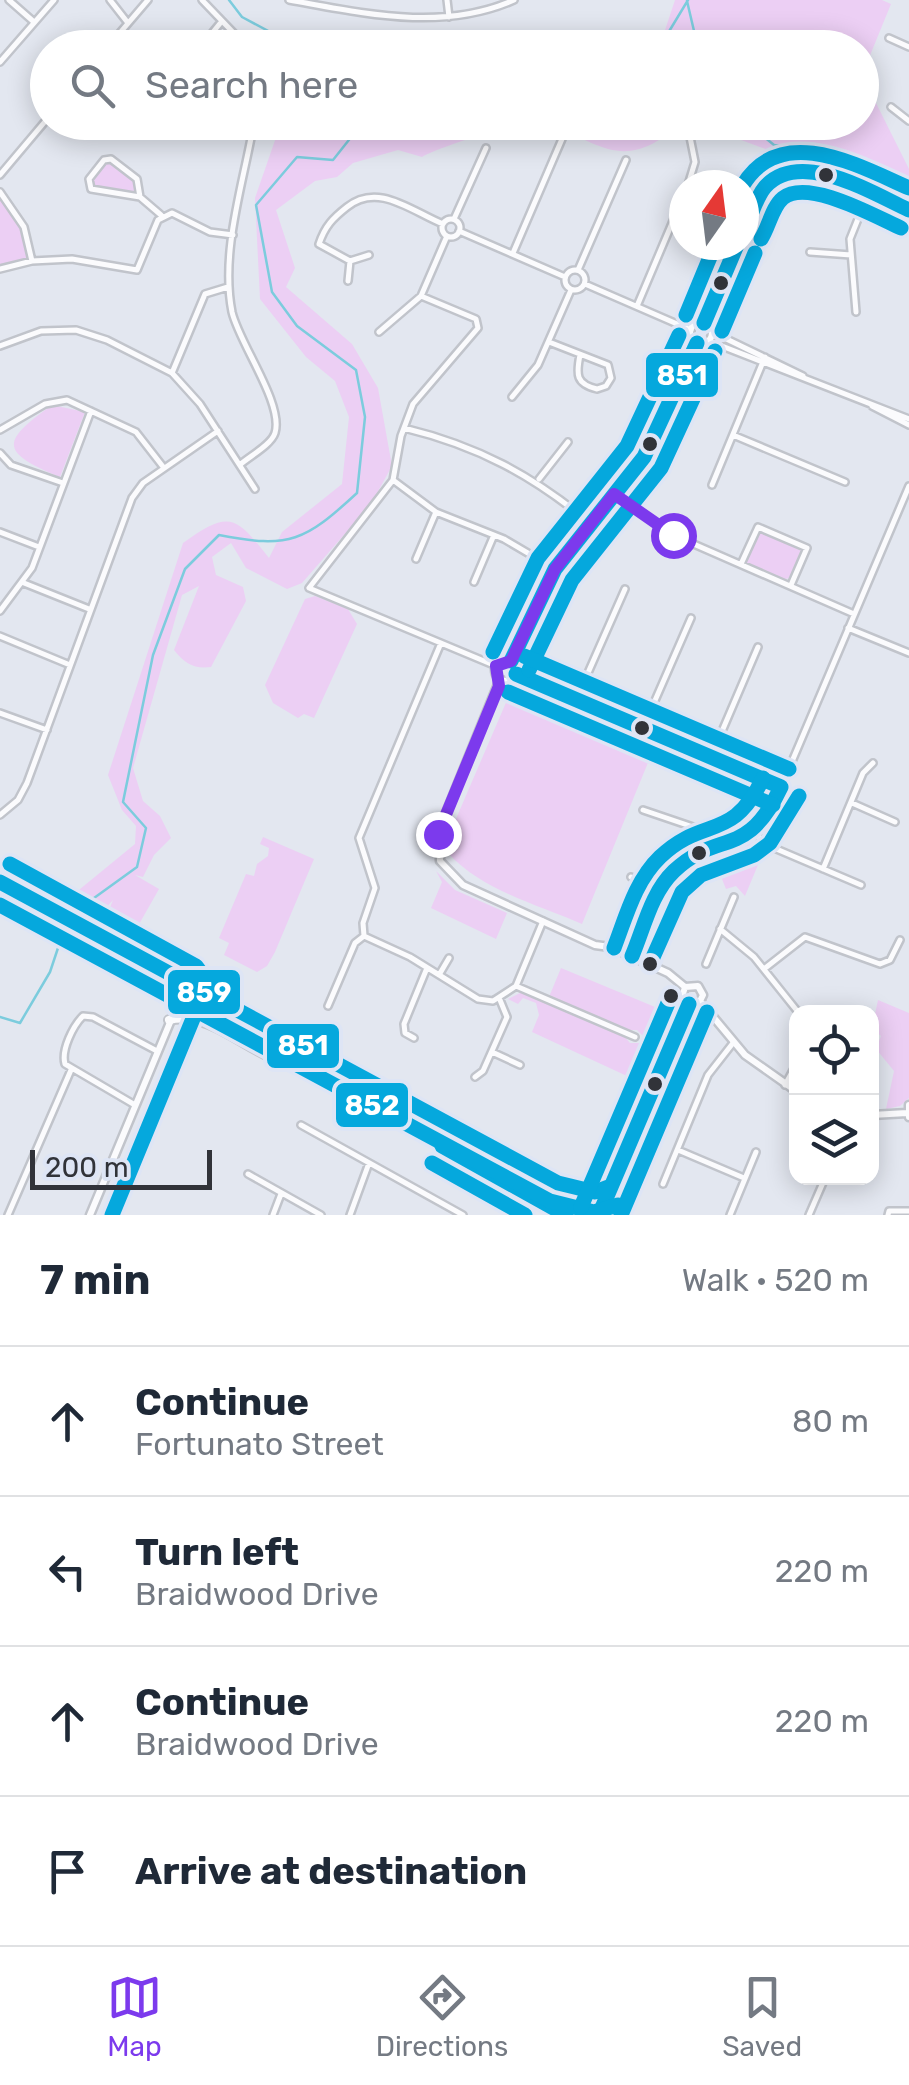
<!DOCTYPE html>
<meta charset="utf-8">
<style>
body{margin:0;font-family:Rubik,sans-serif;background:#f6f6f7;color:#1f2937}
.controls{position:absolute;right:30px;bottom:30px;display:grid;overflow:hidden;border-radius:20px;box-shadow:0 5px 25px #0003}
.controls button{width:90px;height:90px;display:grid;place-items:center;padding:0;border:0;border-bottom:2px solid #e0e1e3;background:#fff;color:#1f2937;font:50px sans-serif}
.compass{position:absolute;left:669px;top:170px;width:90px;height:90px;border-radius:50%;background:#fff;box-shadow:0 5px 25px #0003;rotate:14deg}
.scale{position:absolute;left:30px;bottom:25px;width:182px;box-sizing:border-box;padding-left:10px;border:5px solid #313339;border-top:0;font-size:28px;line-height:35px;white-space:nowrap;color:#313339;-webkit-text-stroke:8px #dee5f5;paint-order:stroke}
.stop{position:absolute;width:30px;height:30px;margin:-22px;border:8px solid #7c3aed;border-radius:50%;background:#fff}
.stop.end{background:#7c3aed;border-color:#fff;box-shadow:0 2px 10px #0008}
.list{margin:0;padding:0;list-style:none}
h2{display:flex;justify-content:space-between;align-items:center;height:130px;margin:0;padding:0 40px;font-size:42px}
h2 small{font-size:32px;font-weight:400;color:#747a83}
.list li{display:grid;grid-template-columns:65px 1fr auto;gap:30px;align-items:center;box-sizing:border-box;height:150px;padding:0 40px;border-top:2px solid #e0e1e3}
.list b{display:block;font-size:38px;white-space:nowrap}
.list p{margin:0;font-size:32px;white-space:nowrap;color:#747a83}
.list em{font-size:32px;font-style:normal;color:#747a83}
.icon{flex:none;width:55px;height:55px;fill:none;stroke:currentColor;stroke-width:2;stroke-linecap:round;stroke-linejoin:round}
.map{position:relative;flex:none;width:909px;height:1215px;overflow:hidden}
.search{position:absolute;background:#fff;box-shadow:0 5px 25px #0003;left:30px;right:30px;top:30px;height:110px;display:flex;align-items:center;gap:25px;box-sizing:border-box;padding:0 35px;border-radius:55px;color:#747a83;font-size:38px}
.sheet{height:730px;background:#fff}
nav{display:flex;justify-content:space-around;align-items:center;box-sizing:border-box;height:140px;border-top:2px solid #e0e1e3;background:#fff;font-size:28px;color:#747a83}
nav a{display:grid;justify-items:center;gap:5px}
nav .on{color:#7c3aed}
.map>svg:first-child{display:block}
</style>
<div class="map">
<svg width="909" height="1215" viewBox="0 0 909 1215">
<rect width="100%" height="100%" fill="#e3e7f0"/>
<path fill="#eccff4" d="M675 0H882L891 4 862 75V48L648 47 661 42Z
M862 75 909 169V203C839 173 769 153 699 123L862 122Z
M281 123 328 140 341 123H524C507 125 435 149 422 157L398 150 353 163 337 177 315 181 276 210 295 268 286 287 352 344 378 388 392 466 371 504 302 583 287 589 246 568 231 543 212 557 216 575 243 587 246 601 211 667C194 669 185 664 174 650L199 586 182 595 133 768 143 801 160 816 171 838 154 855 143 877 135 875 159 889 138 926 109 910 113 900 95 920 63 903 135 844 136 826 122 810 108 775 183 543C230 509 236 516 269 558L282 532 342 484 349 417 335 381 306 357 260 299 255 198Z
M552 123H681C630 169 606 151 552 123Z
M107 161 136 182 137 194 94 187 92 179Z
M0 197 20 226 29 259 0 266Z
M52 405 85 412 60 477C0 452 0 442 52 405Z
M760 532 801 550 789 578 782 580 746 563Z
M315 596 348 609 357 624 314 718 304 714 298 718 273 703 265 685 305 599Z
M531 690 654 748 582 924C538 905 482 890 449 854V835L511 691Z
M263 837 314 859 275 952 267 966 257 972 224 955 229 943 219 938 246 874 254 876 257 864 268 856 269 848 260 844Z
M750 840 765 848 745 896 736 886 726 889 712 854Z
M436 871 455 890 507 913 496 939 431 908 442 882Z
M561 968 672 1014 642 1083 532 1032 539 1015 536 1003 523 998 518 1004 508 999 522 992 623 1035 630 1043H640L643 1036 637 1030H626L549 997Z
M878 1000 909 1013V1098L900 1106 886 1109 894 1071 876 1049 881 1036 872 1028Z"/>
<g fill="none" stroke-linecap="round" stroke-linejoin="round">
<path stroke="#7cccdd" stroke-width="2.5" d="M229 0 242 17 300 48
M687 1 698 48
M659 48 688 0
M591 122C612 139 644 143 663 122
M746 122 774 145 812 148 865 175
M76 911 137 867 146 828 123 802 153 655 185 569 219 535C290 549 305 541 357 493L365 417 356 370 297 326 272 292 256 205 297 157 333 160 356 131 436 122
M0 1017 20 1023 50 972 59 945"/>
<defs>
<path id="minor" d="M9 0 34 22
M110 0 128 23
M202 0 248 48
M289 0C363 13 442 32 514 0
M447 0 449 17
M889 38 909 47
M107 48 148 0
M200 48 222 21
M0 62 54 0
M891 107 909 121
M0 175 48 118
M688 185 695 162 689 132
M0 192 24 227 32 261
M140 197 137 179 111 159 104 160 89 179 91 189 140 197 161 215
M454 219 486 148
M442 228a9 9 0 1 1 18 0a9 9 0 1 1-18 0Z
M459 231 565 277
M810 252 851 255
M513 253 562 139
M350 261 369 255
M0 269 32 261 72 259 137 270 158 220 172 213 210 232 233 235
M565 280a10 10 0 1 1 20 0a10 10 0 1 1-20 0Z
M578 270 626 160
M348 281 350 261 319 244C325 226 333 218 347 207 378 182 411 211 443 224
M585 284 691 330
M421 296 476 319 478 328 413 404 401 436 393 480 309 588 496 666
M637 306 684 195
M856 312 850 239 868 194
M379 332 421 296 447 236
M712 332 803 376
M709 341 909 419
M549 342 608 365 611 378 606 386 597 389C576 384 576 375 580 355
M0 346 41 331 76 330 107 340 172 373 200 404 255 489
M172 373 205 294 228 287
M512 397 538 365 571 290
M872 406 909 425
M404 428C478 446 532 475 590 523
M0 430 45 404 67 400 136 432 164 468
M733 435 845 482
M0 453 11 465 63 483
M241 464C250 456 271 445 275 433 284 404 239 343 232 312 220 251 244 182 254 122
M539 479 568 442
M393 480 436 512 504 539 555 569
M712 485 765 357
M614 493 673 535 854 614
M0 532 39 547
M416 559 436 512
M741 564 758 527 807 548 791 585
M474 582 494 535
M24 583 89 609
M0 611 32 568 91 411
M848 628 909 653
M0 636 70 665
M516 674 781 787
M576 700 625 589
M0 713 47 730
M643 728 691 618
M711 757 758 647
M852 803 895 822
M643 810 699 829 714 849
M0 815 18 800 27 783 132 498 143 483 218 431
M755 833 767 845 861 885
M823 869 863 773 873 763
M631 877 660 890
M720 929 754 957 798 1012
M364 936 363 923 375 888 359 838 441 643
M364 936 410 957 478 999 493 1001 516 986 543 921
M632 956C645 927 654 887 680 866 707 845 747 847 768 818L909 486
M706 964 734 897
M764 969 805 937 880 964 890 960 900 940
M439 975 449 958
M516 986 635 1037
M328 1006 355 943 364 936
M414 1038 405 1033 404 1024 427 968
M492 1052 520 1065
M475 1077 483 1071 507 1017 500 1000
M785 1085 796 1065
M135 1105 65 1064C61 1050 73 1026 83 1016L93 1017 157 1051
M301 1125 463 1215
M678 1150 744 1178
M248 1174 321 1215
M663 1184 708 1075 733 1043
M8 1215 71 1070
M273 1215 281 1194
M350 1215 369 1163
M730 1215 756 1152
M809 1215 825 1178
M888 1215 889 1211H909"/>
<path id="tertiary" d="M744 229C753 216 755 200 765 187 796 148 873 195 909 210
M690 333a11 11 0 1 1 22 0a11 11 0 1 1-22 0Z
M704 323 737 245
M495 670a11 11 0 1 1 22 0a11 11 0 1 1-22 0Z
M511 661 555 569 644 457 697 343
M500 679 439 830 440 861 463 885 595 945 610 947
M611 947 668 973 685 987
M685 987 698 986 703 995 700 1001
M685 987 682 997 689 1004
M700 1001 745 1055 796 1091
M909 1105V1117
M872 1115 907 1113
M90 1215 186 984
M599 1215 689 1004"/>
<path id="primary" d="M0 882 601 1215
M0 902 566 1215
M169 1020C210 1010 245 1050 281 1061
M496 1149C525 1163 578 1208 611 1186"/>
</defs>
<use href="#minor" stroke="#c1c4cb" stroke-width="10"/>
<use href="#tertiary" stroke="#c1c4cb" stroke-width="11"/>
<use href="#primary" stroke="#c1c4cb" stroke-width="12"/>
<use href="#minor" stroke="#fbfbfd" stroke-width="5"/>
<use href="#tertiary" stroke="#fbfbfd" stroke-width="6"/>
<use href="#primary" stroke="#fbfbfd" stroke-width="8"/>
<defs>
<path id="bus-1" d="M744 229C752 216 755 199 765 187 800 148 872 193 909 210
M704 323 737 245
M511 661 555 569 644 457 697 343
M516 674 781 787
M0 882 558 1183 595 1192 611 1186
M632 956C644 928 651 893 674 871 720 828 746 861 781 787
M442 1146 566 1215
M599 1215 689 1004"/>
<path id="bus-2" d="M761 239C769 227 772 207 783 198 808 178 876 217 901 228
M722 331 755 253
M529 670 572 580 661 468 715 351
M508 692 773 805
M0 905 550 1201 594 1212 618 1205
M650 964 682 892 701 875 754 855 770 843 799 796
M432 1163 525 1215
M621 1215 707 1012"/>
<path id="bus-3" d="M743 185C781 122 859 166 909 188
M686 315 715 245
M493 652 538 558 627 446 679 335
M524 656 789 769
M614 948C626 917 635 881 660 857 704 815 732 843 763 778
M581 1207 671 996"/>
<path id="bus-4" d="M10 864 196 966 205 978 204 992 112 1215"/>
</defs>
<use href="#bus-1" stroke="#dee5f5" stroke-width="22"/>
<use href="#bus-2" stroke="#dee5f5" stroke-width="22"/>
<use href="#bus-3" stroke="#dee5f5" stroke-width="22"/>
<use href="#bus-4" stroke="#dee5f5" stroke-width="22"/>
<use href="#bus-1" stroke="#05a8dd" stroke-width="15"/>
<use href="#bus-2" stroke="#05a8dd" stroke-width="15"/>
<use href="#bus-3" stroke="#05a8dd" stroke-width="15"/>
<use href="#bus-4" stroke="#05a8dd" stroke-width="15"/>
</g>
<g fill="none" stroke-linecap="round" stroke-linejoin="round">
<path stroke="#7c3aed" stroke-width="12" d="M438 834 499 686 496 666 511 661 555 569 614 494 673 535"/>
</g>
<g fill="#313339" stroke="#dee5f5" stroke-width="4">
<circle cx="826" cy="175" r="9"/>
<circle cx="721" cy="283" r="9"/>
<circle cx="650" cy="444" r="9"/>
<circle cx="642" cy="728" r="9"/>
<circle cx="699" cy="853" r="9"/>
<circle cx="650" cy="964" r="9"/>
<circle cx="671" cy="996" r="9"/>
<circle cx="655" cy="1084" r="9"/>
</g>
<g stroke="#dee5f5" stroke-width="4">
<rect x="644" y="351" width="76" height="48" rx="10" fill="#05a8dd"/>
<rect x="166" y="968" width="76" height="48" rx="10" fill="#05a8dd"/>
<rect x="265" y="1022" width="76" height="48" rx="10" fill="#05a8dd"/>
<rect x="334" y="1081" width="76" height="48" rx="10" fill="#05a8dd"/>
</g>
<g font-size="28" text-anchor="middle" font-weight="bold" fill="#fff">
<text x="682" y="385">851</text>
<text x="204" y="1002">859</text>
<text x="303" y="1055">851</text>
<text x="372" y="1115">852</text>
</g>
</svg>
<div class="controls">
<button><svg class="icon" aria-label="locate" viewBox="0 0 24 24"><circle cx="12" cy="12" r="6"/><path d="M12 2v4M12 18v4M2 12h4M18 12h4"/></svg></button>
<button><svg class="icon" aria-label="layers" viewBox="0 0 24 24"><path d="M12 4l9 5-9 5-9-5zM3 14l9 5 9-5"/></svg></button>
</div>
<svg class="compass" viewBox="-18 -18 36 36"><path d="M0-13l5 13h-10z" fill="#e53935"/><path d="M0 13l5-13h-10z" fill="#747a83"/></svg>
<div class="scale">200 m</div>
<div class="stop" style="left:673px;top:535px"></div>
<div class="stop end" style="left:438px;top:834px"></div>
<div class="search"><svg class="icon" aria-label="search" viewBox="0 0 24 24"><circle cx="10" cy="10" r="6"/><path d="M15 15l6 6"/></svg>Search here</div>
</div>
<section class="sheet">
<h2>7 min<small>Walk · 520 m</small></h2>
<ul class="list">
<li><svg class="icon" aria-label="ahead" viewBox="0 0 24 24"><path d="M12 20V5M6 11l6-6 6 6"/></svg><div><b>Continue</b><p>Fortunato Street</p></div><em>80 m</em></li>
<li><svg class="icon" aria-label="left" viewBox="0 0 24 24"><path d="M17 20v-9H6M10 6l-5 5 5 5"/></svg><div><b>Turn left</b><p>Braidwood Drive</p></div><em>220 m</em></li>
<li><svg class="icon" aria-label="ahead" viewBox="0 0 24 24"><path d="M12 20V5M6 11l6-6 6 6"/></svg><div><b>Continue</b><p>Braidwood Drive</p></div><em>220 m</em></li>
<li><svg class="icon" aria-label="arrive" viewBox="0 0 24 24"><path d="M6 21V4h12l-3 4 3 4H6"/></svg><div><b>Arrive at destination</b></div></li>
</ul>
</section>
<nav>
<a class="on"><svg class="icon" aria-label="map" viewBox="0 0 24 24"><path d="M3 6l6-2 6 2 6-2v14l-6 2-6-2-6 2zM9 4v14M15 6v14"/></svg>Map</a>
<a><svg class="icon" aria-label="directions" viewBox="0 0 24 24"><path d="M12 3l9 9-9 9-9-9zM9 14v-3h6M13 9l2 2-2 2"/></svg>Directions</a>
<a><svg class="icon" aria-label="saved" viewBox="0 0 24 24"><path d="M7 4h10v16l-5-4-5 4z"/></svg>Saved</a>
</nav>
